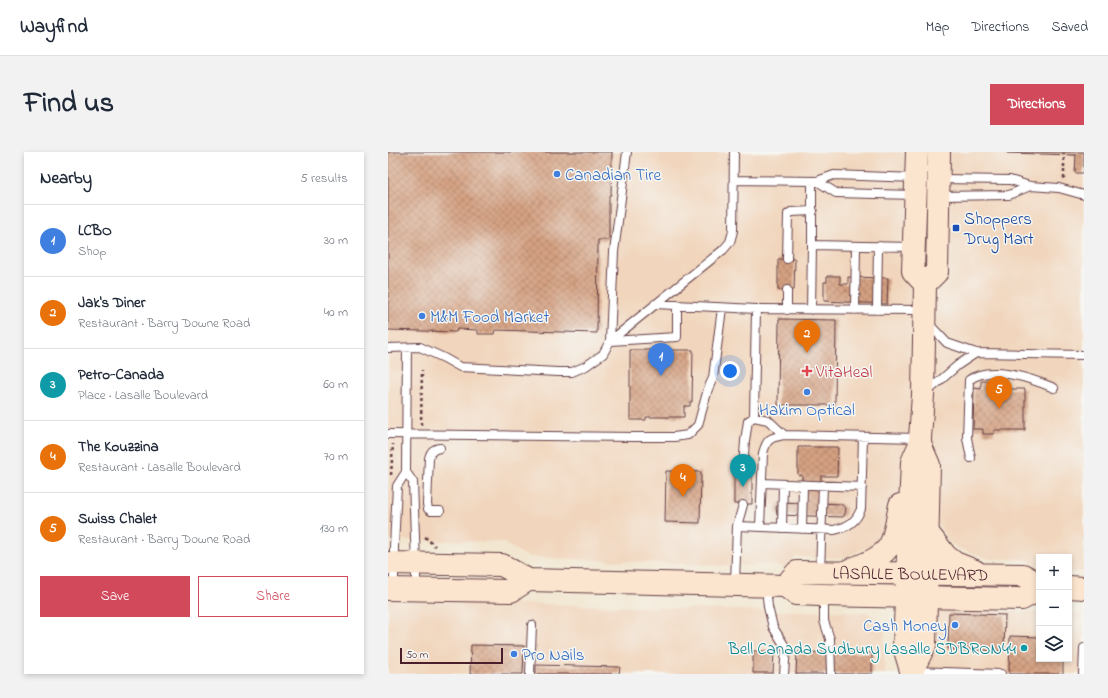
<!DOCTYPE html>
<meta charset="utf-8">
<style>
body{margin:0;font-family:"Indie Flower",sans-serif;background:#f2f2f3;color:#1f2937}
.controls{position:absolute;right:12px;bottom:12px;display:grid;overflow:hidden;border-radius:0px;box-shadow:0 2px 6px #0003}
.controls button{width:36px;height:36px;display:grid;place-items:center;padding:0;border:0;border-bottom:1px solid #e0e1e3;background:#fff;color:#1f2937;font:20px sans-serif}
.scale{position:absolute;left:12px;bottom:10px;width:103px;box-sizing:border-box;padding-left:4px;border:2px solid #4a1f2b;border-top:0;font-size:11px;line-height:14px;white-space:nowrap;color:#4a1f2b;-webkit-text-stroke:3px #f6f6f2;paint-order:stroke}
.you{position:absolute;left:342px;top:219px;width:14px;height:14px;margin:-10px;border:3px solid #fff;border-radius:50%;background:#1a73e8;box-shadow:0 0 0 6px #1a73e833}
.badge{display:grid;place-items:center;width:26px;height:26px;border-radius:50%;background:#d1495b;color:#fff;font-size:13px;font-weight:700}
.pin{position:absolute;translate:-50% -33px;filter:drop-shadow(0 1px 2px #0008)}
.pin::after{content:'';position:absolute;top:21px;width:14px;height:12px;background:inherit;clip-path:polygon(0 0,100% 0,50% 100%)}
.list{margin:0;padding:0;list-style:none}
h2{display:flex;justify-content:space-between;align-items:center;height:52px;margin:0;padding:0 16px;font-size:17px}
h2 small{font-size:13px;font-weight:400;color:#747a83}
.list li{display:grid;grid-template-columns:26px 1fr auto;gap:12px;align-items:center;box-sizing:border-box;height:72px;padding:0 16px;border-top:1px solid #e0e1e3}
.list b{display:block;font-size:15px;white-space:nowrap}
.list p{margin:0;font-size:13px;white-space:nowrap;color:#747a83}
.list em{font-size:13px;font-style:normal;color:#747a83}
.actions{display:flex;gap:8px;padding:12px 16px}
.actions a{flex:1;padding:9px 0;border:1px solid #d1495b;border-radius:0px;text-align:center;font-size:14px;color:#d1495b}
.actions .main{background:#d1495b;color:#fff}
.icon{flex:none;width:22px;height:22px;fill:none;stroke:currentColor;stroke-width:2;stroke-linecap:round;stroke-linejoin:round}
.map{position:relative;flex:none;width:696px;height:522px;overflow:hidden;border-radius:0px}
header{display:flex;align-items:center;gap:24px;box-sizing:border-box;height:56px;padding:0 20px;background:#fff;border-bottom:1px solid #e0e1e3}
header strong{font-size:19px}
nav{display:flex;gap:22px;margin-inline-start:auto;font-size:14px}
.intro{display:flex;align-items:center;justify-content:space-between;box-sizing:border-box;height:96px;padding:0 24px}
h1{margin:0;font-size:28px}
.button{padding:10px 18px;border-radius:0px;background:#d1495b;color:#fff;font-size:14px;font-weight:700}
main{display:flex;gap:24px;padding:0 24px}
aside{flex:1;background:#fff;border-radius:0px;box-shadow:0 2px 6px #0003}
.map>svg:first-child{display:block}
</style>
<header>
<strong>Wayfind</strong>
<nav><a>Map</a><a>Directions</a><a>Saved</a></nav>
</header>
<div class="intro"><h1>Find us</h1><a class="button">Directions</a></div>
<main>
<aside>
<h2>Nearby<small>5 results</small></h2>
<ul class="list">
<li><span class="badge" style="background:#3f7fe0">1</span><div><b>LCBO</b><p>Shop</p></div><em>30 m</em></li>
<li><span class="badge" style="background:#e8710a">2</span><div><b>Jak's Diner</b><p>Restaurant · Barry Downe Road</p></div><em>40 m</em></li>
<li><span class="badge" style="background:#0f9aa8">3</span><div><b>Petro-Canada</b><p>Place · Lasalle Boulevard</p></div><em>60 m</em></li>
<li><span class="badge" style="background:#e8710a">4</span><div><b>The Kouzzina</b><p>Restaurant · Lasalle Boulevard</p></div><em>70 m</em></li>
<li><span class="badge" style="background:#e8710a">5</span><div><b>Swiss Chalet</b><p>Restaurant · Barry Downe Road</p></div><em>130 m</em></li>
</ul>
<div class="actions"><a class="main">Save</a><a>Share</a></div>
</aside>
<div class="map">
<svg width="696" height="522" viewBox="0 0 696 522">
<defs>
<pattern id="building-cross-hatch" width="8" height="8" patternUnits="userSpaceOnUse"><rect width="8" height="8" fill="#d5a182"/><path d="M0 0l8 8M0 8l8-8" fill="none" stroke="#af836b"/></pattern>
</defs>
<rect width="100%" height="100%" fill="#f6f6f2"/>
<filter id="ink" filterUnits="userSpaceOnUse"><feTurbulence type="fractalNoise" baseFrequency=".025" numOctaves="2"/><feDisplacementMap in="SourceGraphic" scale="8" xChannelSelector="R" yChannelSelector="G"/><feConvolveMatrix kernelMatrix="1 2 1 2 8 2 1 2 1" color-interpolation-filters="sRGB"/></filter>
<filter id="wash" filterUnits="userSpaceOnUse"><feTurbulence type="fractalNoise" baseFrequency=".012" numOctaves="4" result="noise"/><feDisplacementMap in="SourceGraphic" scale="16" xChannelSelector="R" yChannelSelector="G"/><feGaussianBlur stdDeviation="0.9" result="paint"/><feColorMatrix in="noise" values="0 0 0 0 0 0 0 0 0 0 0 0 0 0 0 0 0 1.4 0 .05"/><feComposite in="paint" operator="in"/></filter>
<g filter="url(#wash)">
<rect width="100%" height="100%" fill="#f2e6d0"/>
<path fill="#f1d5bc" d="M0 0H696V420H681V405H651V415L637 407H600L569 396 560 389 542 359 510 353 497 385 485 393 455 406 408 405 397 415 381 412 346 414 140 405 114 390 0 388Z
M0 447 343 458 478 460 496 473 497 522H0Z
M543 456 651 460V507H681V461H696V522H539Z"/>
<g id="blocks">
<path fill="url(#building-cross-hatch)" d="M0 0H224L223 43H221V88H210L209 181 107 178 106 182H90V178L69 177 68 180 0 178Z
M619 0H696V21H687L688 3 619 1Z
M390 107H407L406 138H390Z
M439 124H452V132H460V125L500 126 499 152 436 149V130H439Z
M391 167 448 168 447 253H390Z
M242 198H305L304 250H302V254H296V265H258V268H242Z
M593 229H611V237H637V278H606V282H595V277H585L586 236 593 237Z
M410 295H450L449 324H433L432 351 453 352 458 356 457 362 455 365 389 363 388 355 393 350 414 351V323H410Z
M346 317H364V352H346Z
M278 319 313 320 312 371 277 370Z
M561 461 617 463 616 499 560 497Z
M622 484 651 485V507H675V522H621Z
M83 493 136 494 135 522H82Z
M365 499H386L385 521H365Z
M409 500 484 501V522H408Z
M148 513 232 515 231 522H148Z"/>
</g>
</g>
<g filter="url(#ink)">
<use href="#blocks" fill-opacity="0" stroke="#633d44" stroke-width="1"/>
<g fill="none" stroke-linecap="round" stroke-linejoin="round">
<defs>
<path id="service" d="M239 0 226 100 222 189 289 185V154
M552 27 622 28 642 34 671 36 696 43
M346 28 429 29 446 23 528 26
M424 29V93L525 95
M429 29 448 41 527 43
M550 44 621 43 642 34
M399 107 400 62 403 60 425 59
M267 152 368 157 536 158
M399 158V138
M423 158 424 93
M467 158 468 94
M489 158 490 94
M540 171 559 191 588 201 696 203
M0 196 32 195 56 206 72 215 170 220H184L198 214 215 202 222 189 335 98 342 90 345 79 346 0
M539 240 570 213 588 201
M366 265 368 157
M0 282 247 285H286L300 283 310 273 320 237 325 226 334 156
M583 306 579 286 581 228C602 212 644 227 666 236
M355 317 357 289 360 269 366 265 380 268 396 283
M18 320 25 330 28 412V437
M374 331 474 335
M52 359H43L40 357 39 352 41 306C43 299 45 297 52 296
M349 374 355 353
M372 375 375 301C379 286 382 286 396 283L531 286
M394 376 395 332
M414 377 415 333
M432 420 435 333
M347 431 349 374 446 378C460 375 468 370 473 357L475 285
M378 435 380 455 385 475 398 496 396 522
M6 436V395L9 334 18 320 19 196
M435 444 436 456V469L442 487 443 522
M527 519 613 522
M142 522 144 473
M695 522 696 496"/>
<g id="secondary">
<path d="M537 132 549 120 551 0"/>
<path d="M540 381 558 404 567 411 587 419"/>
<path d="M0 411 114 413 140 428 397 434 408 442 432 443 634 447 651 438"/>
<path d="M459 419C473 413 494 407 502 393 508 381 509 366 512 353"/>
<path id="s1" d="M397 434 409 420 635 423 651 432"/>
<path d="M681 435 696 436"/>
<path d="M0 437 123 439 140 428"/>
<path d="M524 519 537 493 541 313 532 292"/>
<path d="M524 522 516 495 524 310 532 292V286L535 243 537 132 525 119 529 0"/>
</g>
</defs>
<use href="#service" stroke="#633d44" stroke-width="10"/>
<use href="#secondary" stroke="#633d44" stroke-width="24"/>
<path stroke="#633d44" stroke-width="2.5" stroke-dasharray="3 3" stroke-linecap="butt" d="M676 27V2
M33 273 34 218
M3 323 5 292
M37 385 47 394"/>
<use href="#service" stroke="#fff" stroke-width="8"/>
<use href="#secondary" stroke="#fce5cf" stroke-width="22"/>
</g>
</g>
<g fill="#3f7fe0" stroke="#f6f6f2" stroke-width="1.5">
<circle cx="169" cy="22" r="4"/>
<circle cx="34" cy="164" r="4"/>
<circle cx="419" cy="240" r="4"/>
<circle cx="567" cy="473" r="4"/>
<circle cx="126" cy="502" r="4"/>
</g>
<rect fill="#1a4fb4" stroke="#f6f6f2" stroke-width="1.5" x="564" y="72" width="8" height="8" rx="2"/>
<path fill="#e0444e" stroke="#f6f6f2" stroke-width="1.5" d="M417 213h4v4h4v4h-4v4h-4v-4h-4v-4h4z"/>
<circle fill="#0f9aa8" stroke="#f6f6f2" stroke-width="1.5" cx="636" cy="496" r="4"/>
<g text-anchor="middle" stroke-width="3" stroke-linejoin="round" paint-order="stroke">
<g font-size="17" fill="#366cbe" stroke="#f6f6f2" text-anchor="start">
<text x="177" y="28">Canadian Tire</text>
<text x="42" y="170">M&amp;M Food Market</text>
<text x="419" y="263" text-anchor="middle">Hakim Optical</text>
<text x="559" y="479" text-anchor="end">Cash Money</text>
<text x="134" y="508">Pro Nails</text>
</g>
<g font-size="17" fill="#164399" stroke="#f6f6f2" text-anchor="start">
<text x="576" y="72">Shoppers<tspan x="576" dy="20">Drug Mart</tspan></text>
</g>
<g font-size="17" fill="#be3a42" stroke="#f6f6f2" text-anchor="start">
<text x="428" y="225">VitaHeal</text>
</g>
<g font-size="17" fill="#4a1f2b" stroke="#f6f6f2">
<text dy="6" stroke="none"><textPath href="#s1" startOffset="132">LASALLE BOULEVARD</textPath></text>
</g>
<g font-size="17" fill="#0d838f" stroke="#f6f6f2" text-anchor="end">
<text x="628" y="502">Bell Canada Sudbury Lasalle SDBRON44</text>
</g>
</g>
</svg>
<div class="controls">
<button>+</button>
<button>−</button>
<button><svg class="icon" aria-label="layers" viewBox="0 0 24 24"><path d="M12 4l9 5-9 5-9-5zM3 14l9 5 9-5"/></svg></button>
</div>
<div class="scale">50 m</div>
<div class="you"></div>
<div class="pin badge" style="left:273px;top:224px;background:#3f7fe0">1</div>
<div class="pin badge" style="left:419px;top:201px;background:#e8710a">2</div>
<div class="pin badge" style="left:355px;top:335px;background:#0f9aa8">3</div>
<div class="pin badge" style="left:295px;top:345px;background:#e8710a">4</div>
<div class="pin badge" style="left:611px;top:257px;background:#e8710a">5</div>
</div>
</main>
